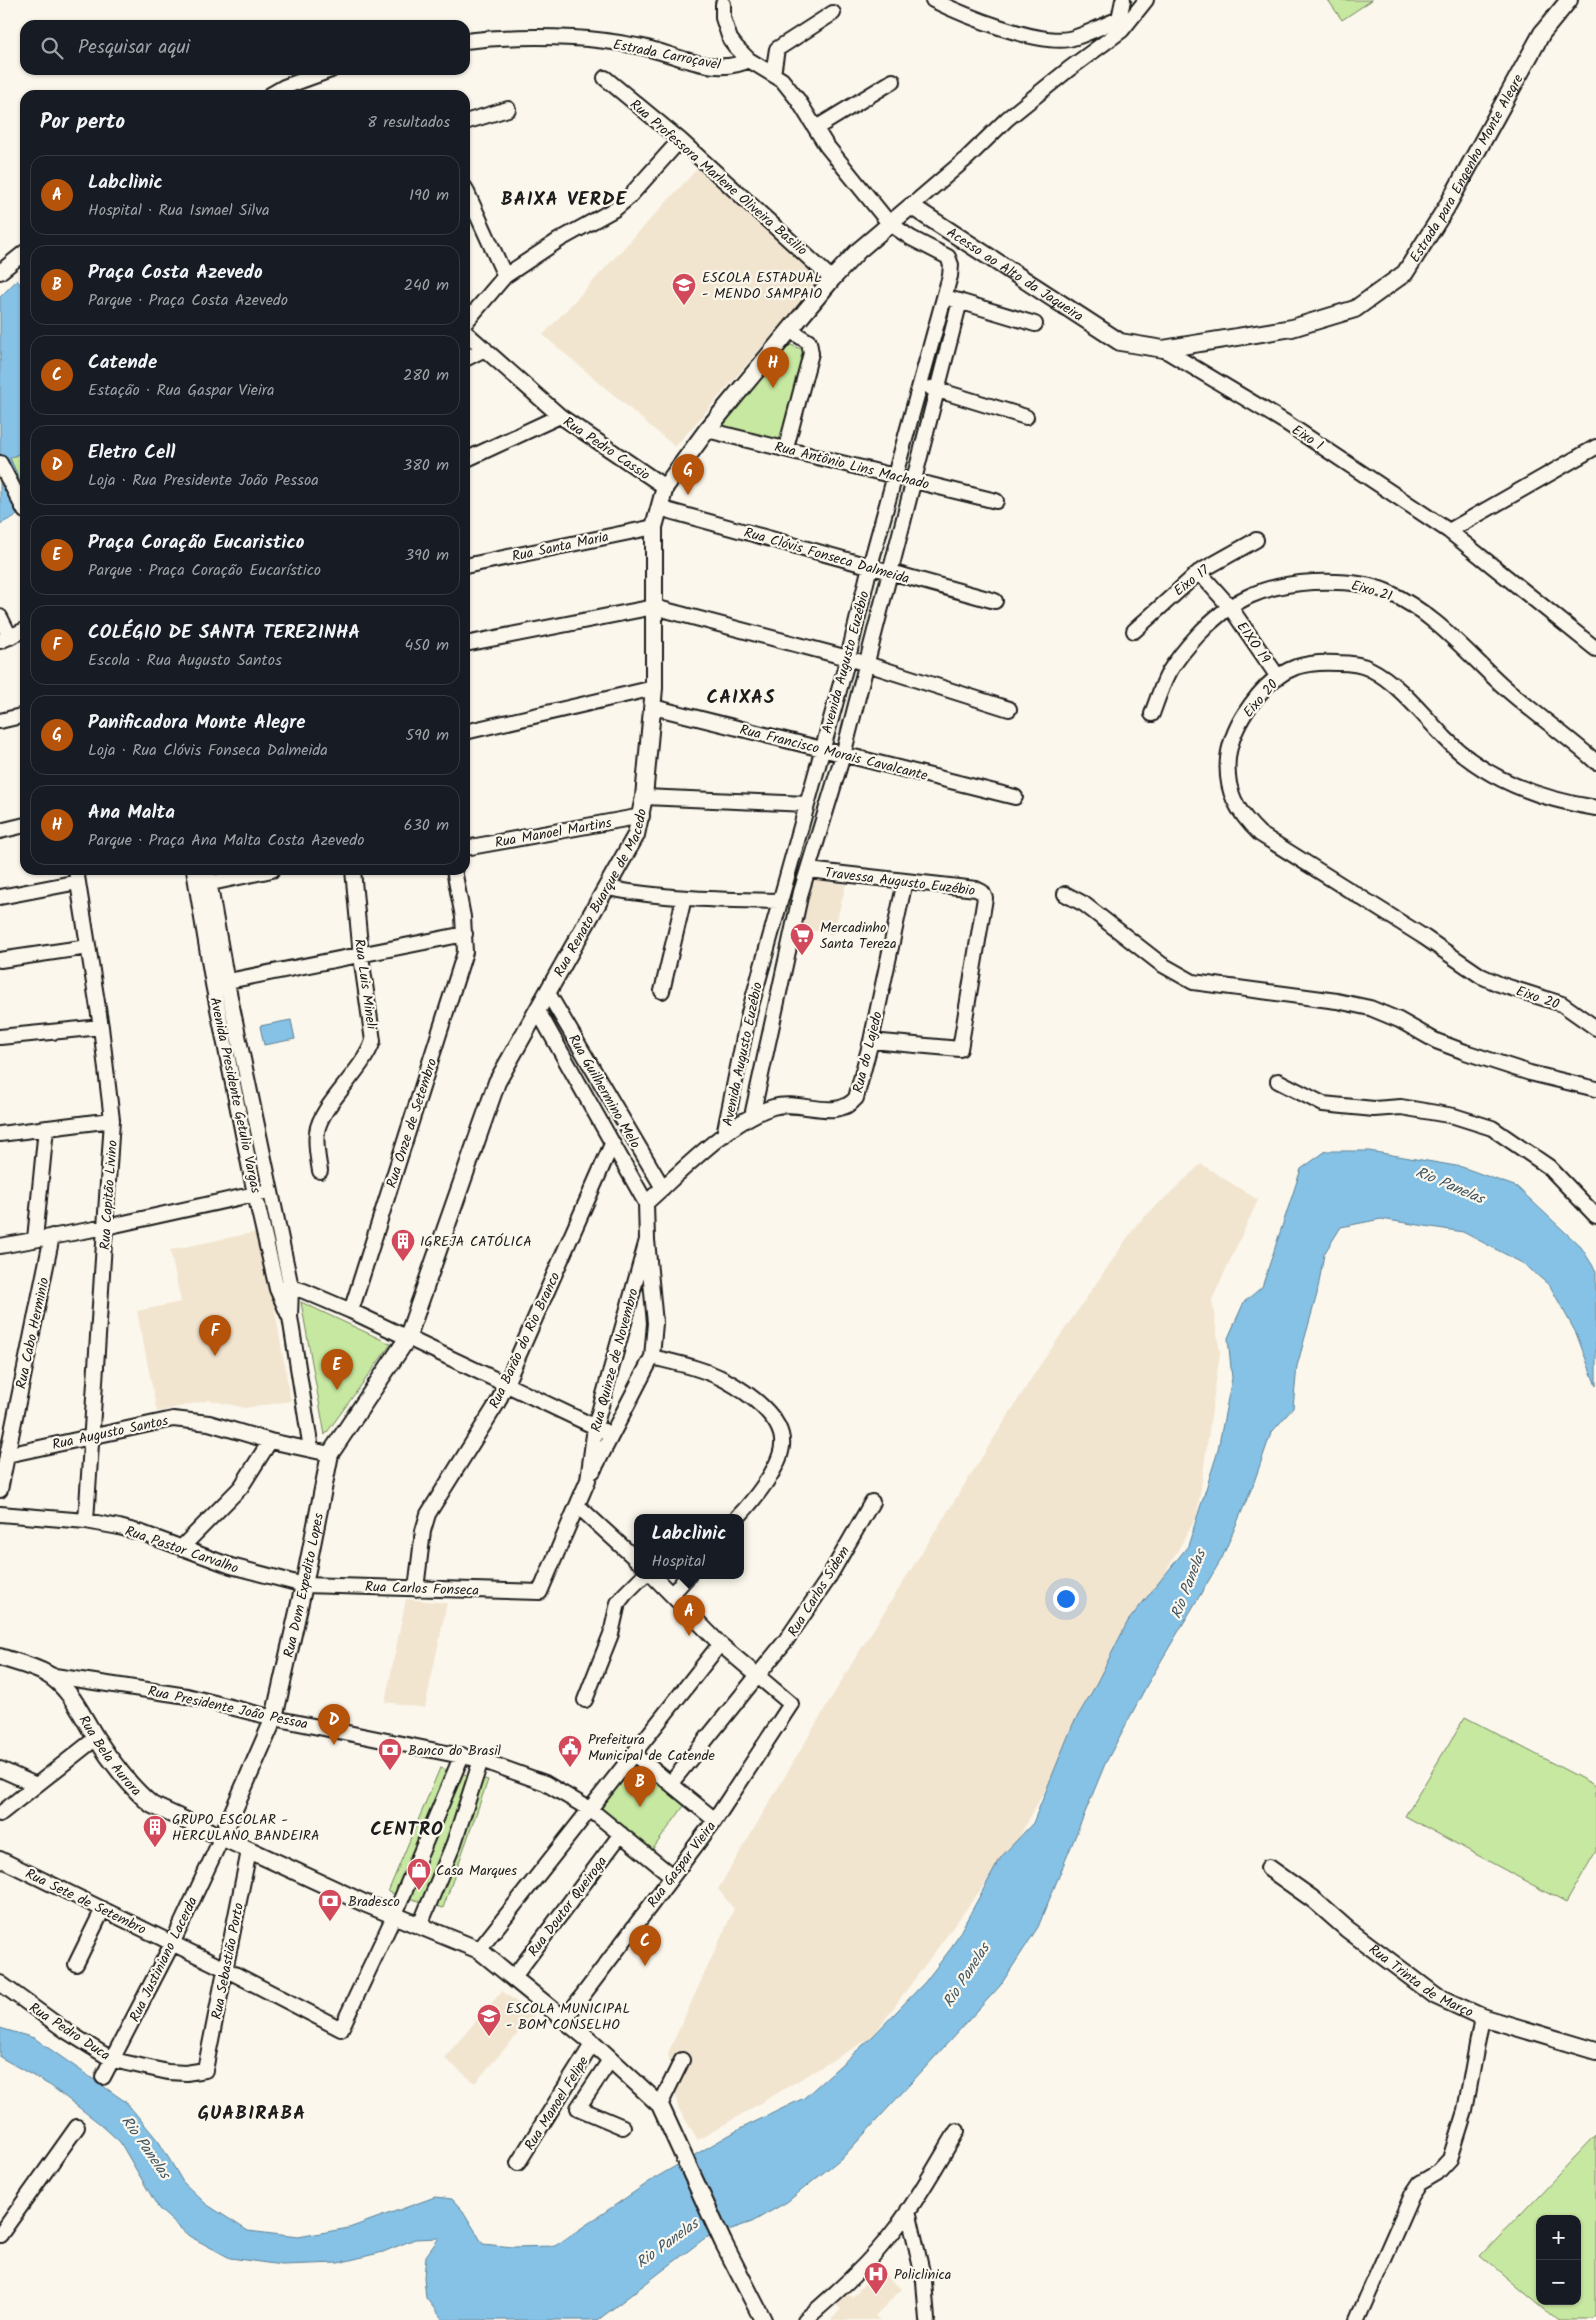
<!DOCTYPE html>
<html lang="pt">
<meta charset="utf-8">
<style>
body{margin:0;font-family:Kalam,sans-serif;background:#20242c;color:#f1f3f6}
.controls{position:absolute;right:15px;bottom:15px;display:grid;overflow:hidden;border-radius:10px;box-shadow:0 1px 4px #0004}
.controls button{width:45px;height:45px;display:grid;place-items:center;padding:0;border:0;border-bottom:1px solid #363941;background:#171b24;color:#f1f3f6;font:25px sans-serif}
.you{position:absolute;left:1065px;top:1598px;width:18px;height:18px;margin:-12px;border:4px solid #fff;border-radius:50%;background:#1a73e8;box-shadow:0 0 0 8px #1a73e833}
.badge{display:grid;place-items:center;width:32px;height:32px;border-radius:50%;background:#b45309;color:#fff;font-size:16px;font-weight:700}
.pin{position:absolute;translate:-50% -41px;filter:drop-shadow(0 1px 2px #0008)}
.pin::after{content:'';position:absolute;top:26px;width:18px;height:15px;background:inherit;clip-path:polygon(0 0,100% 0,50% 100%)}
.popup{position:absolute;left:634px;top:1514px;width:110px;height:65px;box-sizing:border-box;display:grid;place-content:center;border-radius:10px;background:#171b24;filter:drop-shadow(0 1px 4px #0005);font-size:16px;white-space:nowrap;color:#9ea1a6}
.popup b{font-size:19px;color:#f1f3f6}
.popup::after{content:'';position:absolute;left:50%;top:100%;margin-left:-10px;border:10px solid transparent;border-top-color:#171b24}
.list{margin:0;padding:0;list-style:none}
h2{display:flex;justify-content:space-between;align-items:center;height:65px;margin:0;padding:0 20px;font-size:21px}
h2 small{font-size:16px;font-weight:400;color:#9ea1a6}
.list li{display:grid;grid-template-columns:32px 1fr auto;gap:15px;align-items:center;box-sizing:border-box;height:80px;margin:0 10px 10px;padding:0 10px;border:1px solid #363941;border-radius:15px}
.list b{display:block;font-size:19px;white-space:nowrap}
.list p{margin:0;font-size:16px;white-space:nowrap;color:#9ea1a6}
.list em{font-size:16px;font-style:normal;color:#9ea1a6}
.icon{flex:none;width:28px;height:28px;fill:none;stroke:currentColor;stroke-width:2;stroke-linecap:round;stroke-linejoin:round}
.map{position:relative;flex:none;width:1596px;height:2320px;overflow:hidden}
.search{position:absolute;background:#171b24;box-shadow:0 1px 4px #0004;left:20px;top:20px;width:450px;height:55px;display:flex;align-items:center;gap:12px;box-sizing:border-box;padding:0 18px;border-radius:15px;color:#9ea1a6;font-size:19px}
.panel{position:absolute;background:#171b24;box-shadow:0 1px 4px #0004;left:20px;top:90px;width:450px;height:785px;border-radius:15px}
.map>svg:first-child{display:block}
</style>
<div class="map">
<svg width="1596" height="2320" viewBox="0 0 1596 2320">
<rect width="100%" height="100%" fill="#fbf7ec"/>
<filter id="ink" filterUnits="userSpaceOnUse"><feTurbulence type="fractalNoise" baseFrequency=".02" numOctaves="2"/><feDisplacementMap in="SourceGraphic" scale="10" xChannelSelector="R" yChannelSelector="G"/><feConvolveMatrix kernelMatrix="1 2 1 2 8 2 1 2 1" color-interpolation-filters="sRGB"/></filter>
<g filter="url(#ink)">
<path fill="#f2e5d0" d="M697 169 823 277 675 447 543 335Z
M813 879 846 884 833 935 797 927Z
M1201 1164 1258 1200 1212 1300 1220 1353 1197 1516 1018 1839 872 2037 698 2140 678 2108 668 2053 734 1909 718 1889 854 1660 1038 1368 1137 1224Z
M261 1231 291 1401 245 1408 209 1400 157 1412 137 1311 181 1302 170 1250Z
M406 1599 447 1603 425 1708 385 1702Z
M502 1991 534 2015 475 2083 444 2058Z
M877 2269 902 2289 875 2316 880 2320H831L841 2309 835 2304 846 2292 853 2297Z"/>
<path fill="#c7e8a0" stroke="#72825e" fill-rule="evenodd" d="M1328 0H1372L1342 20Z
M788 344 804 350 782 440 721 426Z
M25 451V493L10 458Z
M301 1302 391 1344 325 1435Z
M1465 1717 1596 1786V1851L1566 1903 1405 1816Z
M634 1761 684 1806 650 1853 597 1809Z
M440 1768 488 1780 443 1908 388 1892Z
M1596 2135V2317L1593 2320H1557L1481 2256ZM1540 2219H1577V2301H1540Z"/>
<path fill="#86c2e6" stroke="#5c8095" d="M17 280 25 291V451L10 458 25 493V511L0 524V297Z
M291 1020 295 1039 264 1045 260 1026Z
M1326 1151H1369L1462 1167 1517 1187 1581 1247 1596 1271V1386L1576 1333 1550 1286 1524 1264 1463 1232 1381 1219 1341 1227 1324 1254 1317 1294 1297 1366 1293 1408 1271 1433 1253 1485 1222 1558 1148 1683 1105 1764 1038 1927 1000 1986 844 2156 787 2202 752 2222 705 2238 598 2320H443L426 2298 424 2277 426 2256 439 2238 415 2239 383 2252 338 2263 282 2265 230 2258 189 2236 159 2209 120 2142 99 2123 51 2086 0 2057V2028L34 2038 126 2102 159 2142 183 2182 206 2204 248 2231 298 2237 349 2228 435 2197 452 2199 463 2211 483 2244 513 2247 555 2246 655 2178 738 2130 804 2098 872 2037 925 1982 952 1947 1001 1857 1033 1823 1073 1724 1092 1692 1128 1621 1188 1546 1217 1454 1232 1378 1228 1338 1244 1302 1262 1287 1301 1169Z"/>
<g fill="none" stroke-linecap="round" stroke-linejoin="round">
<defs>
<path id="minor" d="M933 0C963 15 1037 45 1069 39 1085 36 1103 25 1119 19
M723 4V18L730 39 736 47 749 60 782 80 798 100 826 145 889 223 911 238 948 257 951 265 950 276 870 566 848 658 749 1013 724 1135
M1121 27 1119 19 1123 0
M465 41C500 37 537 36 573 38 594 39 616 42 637 46 674 52 713 78 749 60
M773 74 777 49 833 13
M605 78 680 140 832 279
M270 95 284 87 331 70
M465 122 508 109
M816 128 893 81
M465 188 505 276
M911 206 967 158 1007 119 1069 69 1122 30 1146 0
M0 272 25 252
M952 299 1035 324
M465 323 505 276 559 240 615 209 628 198 680 140
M465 332 560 416 665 487
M1163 349 1285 422 1449 531 1596 649
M465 359 485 349
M931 388 1026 417
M707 430 996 501
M786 448 811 353 809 342 791 331
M465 460 560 416
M0 463 25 511
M659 508 995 601
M1449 531 1596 447
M465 566 654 527
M1199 572 1230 607 1278 677
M0 617 10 637
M1134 631 1199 572 1256 540
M0 641 25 630
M465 644 654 607 848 658 1009 709
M653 707 1015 797
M1152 714C1157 700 1162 685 1169 672 1177 659 1186 648 1197 636 1231 599 1263 585 1313 582 1337 581 1366 582 1388 592 1434 613 1466 652 1502 685 1532 712 1566 735 1596 762
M0 721 25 715
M465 732 654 688
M644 797 807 804
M1596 808C1540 799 1485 780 1445 738 1424 716 1397 682 1370 669 1361 664 1347 663 1337 663 1323 662 1309 663 1296 667 1263 679 1232 724 1228 758 1225 791 1237 812 1260 834L1424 937 1481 976 1499 984 1562 1004 1596 1028
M0 831 25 825
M465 848 642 816
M76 870 101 1027 112 1120 86 1521
M194 870 213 984 255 1194 277 1289 289 1316
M207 870 227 983 291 1287 290 1317 311 1449
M808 870 976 889 982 892 985 898 960 1049 871 1041
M202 885 272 870
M607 888C664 899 721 900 779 901
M1065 894 1084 904 1161 964 1193 982 1337 1001 1370 1008 1399 1020 1436 1041 1465 1052 1530 1073 1596 1089
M0 897 78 882
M0 960 88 947
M218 983 465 934
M662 991 684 898
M548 993 663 1188
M538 1011 646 1203 647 1240 655 1323 652 1357 593 1471
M0 1037 101 1027
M1278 1081 1323 1104 1374 1109 1401 1107 1454 1116 1492 1128 1549 1167 1596 1216
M752 1116 801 892 843 755 960 301
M0 1134 112 1120
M320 1171C318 1158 315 1145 317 1132 320 1106 363 1071 373 1041L361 956 353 870
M646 1203C680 1173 730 1120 773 1107 801 1099 836 1122 856 1098L871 1041 905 881
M35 1239 46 1128
M0 1246 106 1227 264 1192
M282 1288 291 1287 304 1291 351 1311 604 1431
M351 1311 465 952 463 917 454 870
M652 1357C676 1363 702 1368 725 1380 747 1392 785 1418 782 1446 780 1468 753 1501 738 1517
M7 1455 173 1419 209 1423 270 1441 330 1454
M0 1490 52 1236
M578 1506 638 1561
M0 1514 86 1521 119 1527 142 1533 231 1566 304 1585 540 1592 588 1480 595 1427 647 1240
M181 1548 241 1487 270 1441
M416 1589 423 1531 428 1514 498 1402 612 1144
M672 1594 689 1575
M48 1675 187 1696 274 1718 481 1760 545 1783 591 1810 672 1876
M585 1700 611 1634 618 1603 625 1594 644 1575
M634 1754 715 1820
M0 1769 36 1785
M671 1783 787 1639 826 1582 872 1502
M0 1814 96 1738
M0 1859 225 1969 341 2029 395 1914 462 1755
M420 1925 454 1843 481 1760
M479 1950 720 1644
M76 1964 103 1909
M513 1978 621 1834
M0 1983 66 2031 113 2060 168 2072 186 2073 205 2070 249 1851
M564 2020 715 1820 791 1704 720 1644 652 1575
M610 2060 578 2108 623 2127
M103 2077 172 1944 221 1839
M660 2105 682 2060
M518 2163 593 2043
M908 2210 924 2281 927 2320
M0 2235 77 2127
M805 2320C837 2292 870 2263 896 2228 919 2198 937 2164 957 2131
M1357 2320 1412 2195 1420 2183 1437 2173 1450 2159 1465 2111 1482 2017"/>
<g id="tertiary">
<path id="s1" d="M0 1657C15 1662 33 1666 47 1674 70 1687 82 1716 96 1738 110 1760 132 1789 152 1805L364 1903 479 1950 593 2043 660 2105 723 2242 763 2320"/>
<path id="s2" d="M221 1839 274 1718 304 1585 330 1454 407 1339 497 1082 636 835 644 797 654 688V527L665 487 707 430 832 279 858 251 911 206 1120 342 1163 349 1292 328 1355 309 1405 273 1446 208 1542 33 1569 0"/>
<path id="s3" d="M1269 1868 1314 1900 1347 1929 1436 1996 1482 2017 1596 2051"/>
</g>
</defs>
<use href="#minor" stroke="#1c1c1c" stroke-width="18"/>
<use href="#tertiary" stroke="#1c1c1c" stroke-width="20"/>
<use href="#minor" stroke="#fbf7ec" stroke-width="14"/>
<use href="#tertiary" stroke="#fbf7ec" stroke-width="16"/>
</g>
</g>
<defs>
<symbol id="school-pin" viewBox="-11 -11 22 30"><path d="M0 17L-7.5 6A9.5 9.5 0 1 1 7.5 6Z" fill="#d1495b" stroke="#fbf7ec"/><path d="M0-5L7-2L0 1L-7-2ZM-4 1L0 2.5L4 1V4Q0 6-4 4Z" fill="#fff"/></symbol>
<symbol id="supermarket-pin" viewBox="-11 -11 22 30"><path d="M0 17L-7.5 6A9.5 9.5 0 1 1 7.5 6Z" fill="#d1495b" stroke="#fbf7ec"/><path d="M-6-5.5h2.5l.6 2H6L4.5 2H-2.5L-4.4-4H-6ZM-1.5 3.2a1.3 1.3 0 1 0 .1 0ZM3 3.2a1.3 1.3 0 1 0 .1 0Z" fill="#fff"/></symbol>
<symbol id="building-pin" viewBox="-11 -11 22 30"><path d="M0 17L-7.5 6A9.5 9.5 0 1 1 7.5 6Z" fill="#d1495b" stroke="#fbf7ec"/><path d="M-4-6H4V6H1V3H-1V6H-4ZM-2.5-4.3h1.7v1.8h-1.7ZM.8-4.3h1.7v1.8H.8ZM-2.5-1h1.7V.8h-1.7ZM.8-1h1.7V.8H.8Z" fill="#fff"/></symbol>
<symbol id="civic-pin" viewBox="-11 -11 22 30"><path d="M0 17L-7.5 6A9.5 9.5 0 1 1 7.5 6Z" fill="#d1495b" stroke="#fbf7ec"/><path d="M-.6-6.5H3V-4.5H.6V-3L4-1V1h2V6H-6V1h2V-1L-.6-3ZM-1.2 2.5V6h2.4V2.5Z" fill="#fff"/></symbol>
<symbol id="bank-pin" viewBox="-11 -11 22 30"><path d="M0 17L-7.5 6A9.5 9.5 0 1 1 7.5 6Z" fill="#d1495b" stroke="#fbf7ec"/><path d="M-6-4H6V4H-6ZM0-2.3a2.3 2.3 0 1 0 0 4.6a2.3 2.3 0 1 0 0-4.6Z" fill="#fff"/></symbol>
<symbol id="shop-pin" viewBox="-11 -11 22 30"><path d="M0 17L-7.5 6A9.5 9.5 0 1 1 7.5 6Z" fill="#d1495b" stroke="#fbf7ec"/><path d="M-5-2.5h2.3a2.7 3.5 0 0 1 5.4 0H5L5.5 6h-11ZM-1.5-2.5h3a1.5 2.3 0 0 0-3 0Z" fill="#fff"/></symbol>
<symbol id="hospital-pin" viewBox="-11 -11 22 30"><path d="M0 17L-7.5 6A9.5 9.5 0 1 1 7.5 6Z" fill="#d1495b" stroke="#fbf7ec"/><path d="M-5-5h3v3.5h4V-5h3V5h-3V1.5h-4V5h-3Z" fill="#fff"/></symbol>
</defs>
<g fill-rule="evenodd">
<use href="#school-pin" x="670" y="271" width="28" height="38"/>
<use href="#supermarket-pin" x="788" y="921" width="28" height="38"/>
<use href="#building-pin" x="389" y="1227" width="28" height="38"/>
<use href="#civic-pin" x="556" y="1733" width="28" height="38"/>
<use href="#bank-pin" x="376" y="1736" width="28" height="38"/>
<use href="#building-pin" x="141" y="1813" width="28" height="38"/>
<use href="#shop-pin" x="405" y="1856" width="28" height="38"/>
<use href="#bank-pin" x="316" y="1887" width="28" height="38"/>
<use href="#school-pin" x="475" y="2002" width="28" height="38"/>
<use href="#hospital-pin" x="862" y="2260" width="28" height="38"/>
</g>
<g text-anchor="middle" stroke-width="4.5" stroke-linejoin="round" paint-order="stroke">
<g font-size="14" fill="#1c1c1c" stroke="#fbf7ec">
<text transform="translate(667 54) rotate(11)" y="5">Estrada Carroçavel</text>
<text dy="5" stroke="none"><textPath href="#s2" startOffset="2494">Estrada para Engenho Monte Alegre</textPath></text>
<text transform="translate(719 177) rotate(41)" y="5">Rua Professora Marlene Oliveira Basilio</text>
<text dy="5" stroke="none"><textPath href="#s2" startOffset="1946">Acesso ao Alto da Jaqueira</textPath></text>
<text transform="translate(1308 437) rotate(33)" y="5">Eixo 1</text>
<text transform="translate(607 448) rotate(34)" y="5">Rua Pedro Cassio</text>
<text transform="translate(852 465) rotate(14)" y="5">Rua Antônio Lins Machado</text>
<text transform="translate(560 546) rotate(-12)" y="5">Rua Santa Maria</text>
<text transform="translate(827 555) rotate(16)" y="5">Rua Clóvis Fonseca Dalmeida</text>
<text transform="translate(1191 580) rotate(-38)" y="5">Eixo 17</text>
<text transform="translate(1372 590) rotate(16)" y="5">Eixo 21</text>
<text transform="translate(1254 642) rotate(55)" y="5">EIXO 19</text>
<text transform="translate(845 662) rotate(-75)" y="5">Avenida Augusto Euzébio</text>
<text transform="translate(1260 698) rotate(-49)" y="5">Eixo 20</text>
<text transform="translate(834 752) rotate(14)" y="5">Rua Francisco Morais Cavalcante</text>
<text transform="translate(553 832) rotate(-10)" y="5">Rua Manoel Martins</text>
<text transform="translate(900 881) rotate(7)" y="5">Travessa Augusto Euzébio</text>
<text dy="5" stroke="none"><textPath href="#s2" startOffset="1029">Rua Renato Buarque de Macedo</textPath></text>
<text transform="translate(366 984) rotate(82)" y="5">Rua Luis Mineli</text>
<text transform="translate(1538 997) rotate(19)" y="5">Eixo 20</text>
<text transform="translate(867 1052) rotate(-76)" y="5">Rua do Lajedo</text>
<text transform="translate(742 1054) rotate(-78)" y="5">Avenida Augusto Euzébio</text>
<text transform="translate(605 1091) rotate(60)" y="5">Rua Guilhermino Melo</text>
<text transform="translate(236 1095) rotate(78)" y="5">Avenida Presidente Getulio Vargas</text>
<text transform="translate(411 1123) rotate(-72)" y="5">Rua Onze de Setembro</text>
<text transform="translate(108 1195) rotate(-86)" y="5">Rua Capitão Livino</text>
<text transform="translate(32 1333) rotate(-78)" y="5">Rua Cabo Herminio</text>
<text transform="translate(524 1340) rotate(-65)" y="5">Rua Barão do Rio Branco</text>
<text transform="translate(614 1360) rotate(-75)" y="5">Rua Quinze de Novembro</text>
<text transform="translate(110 1432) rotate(-12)" y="5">Rua Augusto Santos</text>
<text transform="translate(182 1549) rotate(19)" y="5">Rua Pastor Carvalho</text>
<text dy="5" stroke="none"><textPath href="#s2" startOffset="268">Rua Dom Expedito Lopes</textPath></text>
<text transform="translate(422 1588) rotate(2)" y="5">Rua Carlos Fonseca</text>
<text transform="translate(818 1591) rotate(-58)" y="5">Rua Carlos Sidem</text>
<text transform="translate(228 1707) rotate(12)" y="5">Rua Presidente João Pessoa</text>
<text dy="5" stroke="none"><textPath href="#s1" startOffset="154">Rua Bela Aurora</textPath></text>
<text transform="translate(681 1864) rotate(-53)" y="5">Rua Gaspar Vieira</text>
<text transform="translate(86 1901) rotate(26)" y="5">Rua Sete de Setembro</text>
<text transform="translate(567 1906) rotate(-53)" y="5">Rua Doutor Queiroga</text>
<text transform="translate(163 1959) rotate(-64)" y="5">Rua Justiniano Lacerda</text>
<text transform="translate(227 1961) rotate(-79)" y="5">Rua Sebastião Porto</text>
<text dy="5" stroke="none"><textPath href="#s3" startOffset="190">Rua Trinta de Março</textPath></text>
<text transform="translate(70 2031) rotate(33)" y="5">Rua Pedro Duca</text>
<text transform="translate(556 2103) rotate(-58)" y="5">Rua Manoel Felipe</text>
</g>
<g font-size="14" fill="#1c1c1c" stroke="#fbf7ec" text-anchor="start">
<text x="702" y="282">ESCOLA ESTADUAL<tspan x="702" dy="16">- MENDO SAMPAIO</tspan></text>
<text x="820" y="932">Mercadinho<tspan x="820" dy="16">Santa Tereza</tspan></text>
<text x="420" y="1246">IGREJA CATÓLICA</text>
<text x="588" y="1744">Prefeitura<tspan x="588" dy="16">Municipal de Catende</tspan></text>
<text x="408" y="1755">Banco do Brasil</text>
<text x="172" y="1824">GRUPO ESCOLAR -<tspan x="172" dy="16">HERCULANO BANDEIRA</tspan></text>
<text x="436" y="1875">Casa Marques</text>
<text x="348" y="1906">Bradesco</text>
<text x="506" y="2013">ESCOLA MUNICIPAL<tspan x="506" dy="16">- BOM CONSELHO</tspan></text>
<text x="894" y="2279">Policlinica</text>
</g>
<g font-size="15" font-style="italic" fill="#415663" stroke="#fbf7ec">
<text transform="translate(1450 1185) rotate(23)" y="5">Rio Panelas</text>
<text transform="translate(1188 1584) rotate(-69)" y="5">Rio Panelas</text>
<text transform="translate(966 1975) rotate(-57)" y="5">Rio Panelas</text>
<text transform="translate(146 2147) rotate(55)" y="5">Rio Panelas</text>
<text transform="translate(667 2243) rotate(-36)" y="5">Rio Panelas</text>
</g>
<g font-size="19" font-weight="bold" letter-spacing="1" fill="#1c1c1c" stroke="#fbf7ec">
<text x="564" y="205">BAIXA VERDE</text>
<text x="741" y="703">CAIXAS</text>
<text x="407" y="1835">CENTRO</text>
<text x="252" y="2119">GUABIRABA</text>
</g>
</g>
</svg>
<div class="controls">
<button>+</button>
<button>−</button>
</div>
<div class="you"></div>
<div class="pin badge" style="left:689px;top:1636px">A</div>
<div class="popup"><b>Labclinic</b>Hospital</div>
<div class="pin badge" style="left:640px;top:1807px">B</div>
<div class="pin badge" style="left:645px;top:1966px">C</div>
<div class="pin badge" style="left:334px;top:1745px">D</div>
<div class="pin badge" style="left:337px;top:1390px">E</div>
<div class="pin badge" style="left:215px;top:1356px">F</div>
<div class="pin badge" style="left:688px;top:495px">G</div>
<div class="pin badge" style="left:773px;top:388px">H</div>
<div class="search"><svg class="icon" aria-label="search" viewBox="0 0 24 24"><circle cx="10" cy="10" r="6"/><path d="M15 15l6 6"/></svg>Pesquisar aqui</div>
<section class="panel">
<h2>Por perto<small>8 resultados</small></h2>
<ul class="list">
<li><span class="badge">A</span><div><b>Labclinic</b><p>Hospital · Rua Ismael Silva</p></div><em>190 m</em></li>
<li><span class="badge">B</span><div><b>Praça Costa Azevedo</b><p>Parque · Praça Costa Azevedo</p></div><em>240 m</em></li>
<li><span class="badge">C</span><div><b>Catende</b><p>Estação · Rua Gaspar Vieira</p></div><em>280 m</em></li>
<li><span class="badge">D</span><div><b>Eletro Cell</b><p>Loja · Rua Presidente João Pessoa</p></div><em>380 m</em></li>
<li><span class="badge">E</span><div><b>Praça Coração Eucaristico</b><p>Parque · Praça Coração Eucarístico</p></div><em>390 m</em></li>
<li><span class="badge">F</span><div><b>COLÉGIO DE SANTA TEREZINHA</b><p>Escola · Rua Augusto Santos</p></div><em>450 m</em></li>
<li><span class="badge">G</span><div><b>Panificadora Monte Alegre</b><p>Loja · Rua Clóvis Fonseca Dalmeida</p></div><em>590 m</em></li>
<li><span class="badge">H</span><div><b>Ana Malta</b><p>Parque · Praça Ana Malta Costa Azevedo</p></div><em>630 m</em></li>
</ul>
</section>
</div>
